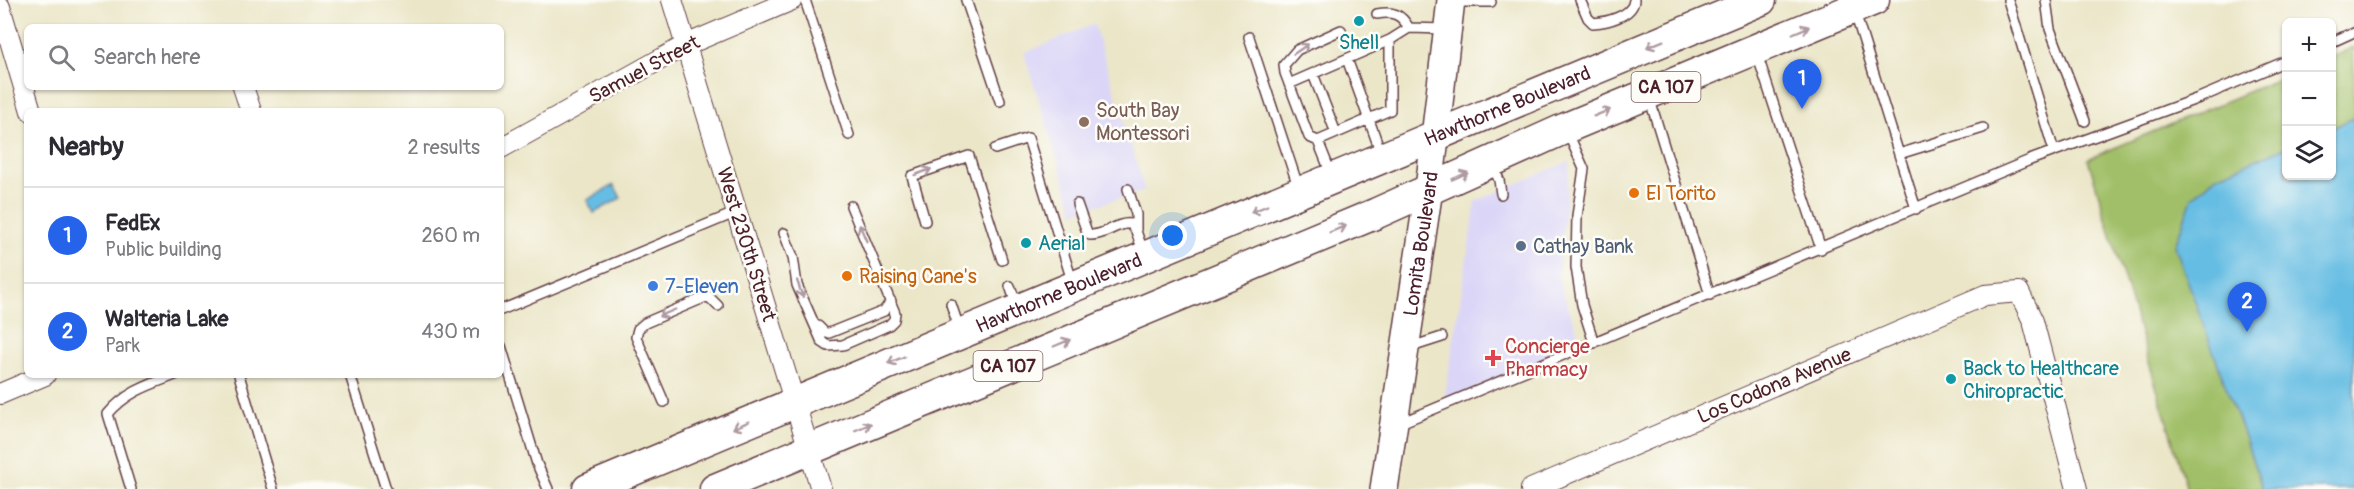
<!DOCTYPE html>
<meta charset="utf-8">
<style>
body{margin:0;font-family:Pangolin,sans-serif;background:#f2f2f3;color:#2b2b33}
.controls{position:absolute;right:18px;top:18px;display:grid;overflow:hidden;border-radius:9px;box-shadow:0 2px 4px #0004}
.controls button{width:54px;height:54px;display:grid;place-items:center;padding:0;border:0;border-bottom:2px solid #e1e1e2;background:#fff;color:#2b2b33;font:30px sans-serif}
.you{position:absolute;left:1173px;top:236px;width:21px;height:21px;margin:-15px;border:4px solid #fff;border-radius:50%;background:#1a73e8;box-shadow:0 0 0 9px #1a73e833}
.badge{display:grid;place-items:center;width:39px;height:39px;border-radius:50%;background:#2563eb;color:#fff;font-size:20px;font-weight:700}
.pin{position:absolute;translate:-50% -50px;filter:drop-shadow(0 2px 3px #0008)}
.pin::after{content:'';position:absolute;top:32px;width:21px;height:18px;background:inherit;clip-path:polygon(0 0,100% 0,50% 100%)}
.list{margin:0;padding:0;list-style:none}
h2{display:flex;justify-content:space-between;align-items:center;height:78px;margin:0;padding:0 24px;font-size:26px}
h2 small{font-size:20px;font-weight:400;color:#7c7c81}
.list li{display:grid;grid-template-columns:39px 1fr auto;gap:18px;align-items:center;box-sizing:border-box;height:96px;padding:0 24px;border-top:2px solid #e1e1e2}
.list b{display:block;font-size:22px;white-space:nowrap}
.list p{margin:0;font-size:20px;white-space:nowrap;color:#7c7c81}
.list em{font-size:20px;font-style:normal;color:#7c7c81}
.icon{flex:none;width:33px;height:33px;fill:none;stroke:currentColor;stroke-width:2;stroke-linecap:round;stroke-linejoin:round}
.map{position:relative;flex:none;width:2354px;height:489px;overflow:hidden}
.search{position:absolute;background:#fff;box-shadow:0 2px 4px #0004;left:24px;top:24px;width:480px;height:66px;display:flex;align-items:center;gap:15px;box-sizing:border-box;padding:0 21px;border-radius:9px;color:#7c7c81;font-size:22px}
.panel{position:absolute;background:#fff;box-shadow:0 2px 4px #0004;left:24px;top:108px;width:480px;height:270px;border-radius:9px}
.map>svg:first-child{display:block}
</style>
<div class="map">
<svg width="2354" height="489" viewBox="0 0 2354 489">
<rect width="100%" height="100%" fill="#fdfcf7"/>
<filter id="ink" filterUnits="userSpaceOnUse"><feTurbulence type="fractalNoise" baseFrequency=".0167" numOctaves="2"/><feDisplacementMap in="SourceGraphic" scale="12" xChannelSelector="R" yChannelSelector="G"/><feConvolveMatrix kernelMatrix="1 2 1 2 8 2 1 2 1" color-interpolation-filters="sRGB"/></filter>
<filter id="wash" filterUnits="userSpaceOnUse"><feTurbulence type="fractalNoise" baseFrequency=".008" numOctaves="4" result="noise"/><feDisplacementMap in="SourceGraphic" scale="24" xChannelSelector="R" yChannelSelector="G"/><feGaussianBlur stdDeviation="1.35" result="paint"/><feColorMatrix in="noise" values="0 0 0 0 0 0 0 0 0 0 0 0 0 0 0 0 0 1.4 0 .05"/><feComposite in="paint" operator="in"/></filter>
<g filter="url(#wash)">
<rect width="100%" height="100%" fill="#ebe6c8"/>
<path fill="#dbd6f7" d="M1094 24 1145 191 1074 212 1024 53Z
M1570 161 1558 278 1582 344 1444 401 1476 201Z"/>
<path fill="#a0bf67" stroke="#756f49" stroke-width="1.5" d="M2354 47V489H2187L2088 159 2286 76V176H2332V57Z"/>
<path fill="#66bde3" stroke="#586e87" stroke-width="1.5" d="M2354 118V489H2263L2175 246 2192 198 2215 177 2286 147V176H2332V128Z
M614 185 621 198 594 213 587 200Z"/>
</g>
<g filter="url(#ink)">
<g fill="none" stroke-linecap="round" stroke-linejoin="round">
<defs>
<path id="lane" d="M805 0 849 135
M966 0 1000 101
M1580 0 1588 18 1593 23C1607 22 1633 16 1634 0
M2008 0 2054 151
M2046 0 2050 29 2085 121
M1454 2H1491
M1855 13 1916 209
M1377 14C1393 11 1401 14 1409 28
M1249 37 1299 189
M2332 42 2354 32
M1757 54 1821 249
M1347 59 1381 153
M1313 74 1336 133
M1289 84 1390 40 1409 28 1445 29
M1649 97 1710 295
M1568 133 1584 169 1577 216 1576 267 1582 305 1594 343
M1318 141 1390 110V40
M995 149 1028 138 1073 284
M1899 154 1983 128
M1492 164 1499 180 1501 194
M1332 176 1318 141 1309 137 1285 73 1284 65 1297 50 1341 30
M1128 189 1136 214V231
M1077 204 1087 232 1090 235C1105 236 1117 222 1131 224L1136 231 1144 254
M925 221 912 176 969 156 1002 260
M784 233 793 257 797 285 822 342 828 346 843 345 889 325 894 320 895 313 851 206
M1010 286 1017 306
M951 304 960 331
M501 310 737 212
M818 326 825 333H829L884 311 891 301
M501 346 537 464 548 489
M1408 348 1442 337
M239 375 273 489
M350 375 386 489
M664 402 636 337 638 329 645 323 708 296 718 306
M1398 424 2030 160 2199 98 2286 61
M131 489 108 414C126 392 149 385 175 375"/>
<path id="street" d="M672 0 821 489
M0 7 31 111
M243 87 251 111
M501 148 686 45 792 0
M0 394 45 375
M1531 489 1985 295 2019 292 2033 321 2077 489"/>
<g id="secondary">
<path id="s1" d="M1384 489 1429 189 1451 0"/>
</g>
<g id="primary">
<path id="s2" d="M588 489 1761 0"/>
<path d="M715 489 1377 213 1566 128 1874 0"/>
</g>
</defs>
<use href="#lane" stroke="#623d43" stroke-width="12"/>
<use href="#street" stroke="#623d43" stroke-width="22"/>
<use href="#secondary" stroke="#623d43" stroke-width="30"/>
<use href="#primary" stroke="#623d43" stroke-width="33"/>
<use href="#lane" stroke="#fff" stroke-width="9"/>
<use href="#street" stroke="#fff" stroke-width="20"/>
<use href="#secondary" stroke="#fff" stroke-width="27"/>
<use href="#primary" stroke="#fff" stroke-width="30"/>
</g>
<defs><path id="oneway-shaft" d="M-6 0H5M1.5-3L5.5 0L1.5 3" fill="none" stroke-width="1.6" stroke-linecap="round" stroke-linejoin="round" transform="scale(1.5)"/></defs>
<g stroke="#ae9aa0">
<use href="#oneway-shaft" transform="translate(1801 30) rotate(-23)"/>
<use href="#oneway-shaft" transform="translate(1655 44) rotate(158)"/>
<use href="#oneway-shaft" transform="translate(1301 49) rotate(-34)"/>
<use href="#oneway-shaft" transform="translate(1602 113) rotate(-22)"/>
<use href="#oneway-shaft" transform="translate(923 172) rotate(-20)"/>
<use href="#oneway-shaft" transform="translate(1460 176) rotate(-24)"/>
<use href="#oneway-shaft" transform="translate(1259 209) rotate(157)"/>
<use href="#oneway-shaft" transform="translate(1338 229) rotate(-22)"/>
<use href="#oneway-shaft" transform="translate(863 233) rotate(-113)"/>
<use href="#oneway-shaft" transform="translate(800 289) rotate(71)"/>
<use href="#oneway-shaft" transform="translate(667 313) rotate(157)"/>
<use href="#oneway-shaft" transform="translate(1062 343) rotate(-23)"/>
<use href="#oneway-shaft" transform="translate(896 360) rotate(158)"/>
<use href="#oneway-shaft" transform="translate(741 425) rotate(156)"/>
<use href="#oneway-shaft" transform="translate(863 427) rotate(-23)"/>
</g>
</g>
<g fill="#0f9aa8" stroke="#fdfcf7" stroke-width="2">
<circle cx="1359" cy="21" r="6"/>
<circle cx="1026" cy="243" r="6"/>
<circle cx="1951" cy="379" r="6"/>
</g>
<circle fill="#8d6e63" stroke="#fdfcf7" stroke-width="2" cx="1084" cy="122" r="6"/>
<g fill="#e8710a" stroke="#fdfcf7" stroke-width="2">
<circle cx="1634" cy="193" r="6"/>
<circle cx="847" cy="276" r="6"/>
</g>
<circle fill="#5c6f8a" stroke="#fdfcf7" stroke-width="2" cx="1521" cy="246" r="6"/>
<circle fill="#3f7fe0" stroke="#fdfcf7" stroke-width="2" cx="653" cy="286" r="6"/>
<path fill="#e0444e" stroke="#fdfcf7" stroke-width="2" d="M1490 349h6v6h6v6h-6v6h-6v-6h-6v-6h6z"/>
<g text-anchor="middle" stroke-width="5" stroke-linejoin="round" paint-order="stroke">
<g fill="#fdfcf7" stroke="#806168" stroke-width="1.5">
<rect x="1631.5" y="72" width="69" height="30" rx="4.5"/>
<rect x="973.5" y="351" width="69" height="30" rx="4.5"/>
</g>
<g font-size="18" font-weight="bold" fill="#4a1f2b">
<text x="1666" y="93">CA 107</text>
<text x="1008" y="372">CA 107</text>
</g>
<g font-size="20" fill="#0d838f" stroke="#fdfcf7" text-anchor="start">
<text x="1359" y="49" text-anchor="middle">Shell</text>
<text x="1038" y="250">Aerial</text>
<text x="1963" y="375">Back to Healthcare<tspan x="1963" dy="23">Chiropractic</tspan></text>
</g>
<g font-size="20" fill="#4a1f2b" stroke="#fdfcf7">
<text transform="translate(644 69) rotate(-28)" y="7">Samuel Street</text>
<text dy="7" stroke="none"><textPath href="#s2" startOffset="996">Hawthorne Boulevard</textPath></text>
<text transform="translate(747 244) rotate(73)" y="7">West 230th Street</text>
<text dy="7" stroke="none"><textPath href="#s1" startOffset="248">Lomita Boulevard</textPath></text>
<text dy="7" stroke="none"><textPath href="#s2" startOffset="510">Hawthorne Boulevard</textPath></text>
<text transform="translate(1774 385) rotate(-23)" y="7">Los Codona Avenue</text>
</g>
<g font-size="20" fill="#785e54" stroke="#fdfcf7" text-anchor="start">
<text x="1096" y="117">South Bay<tspan x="1096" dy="23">Montessori</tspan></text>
</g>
<g font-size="20" fill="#c56008" stroke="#fdfcf7" text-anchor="start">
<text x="1646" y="200">El Torito</text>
<text x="859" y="283">Raising Cane's</text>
</g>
<g font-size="20" fill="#4e5e75" stroke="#fdfcf7" text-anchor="start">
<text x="1533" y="253">Cathay Bank</text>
</g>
<g font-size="20" fill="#366cbe" stroke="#fdfcf7" text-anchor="start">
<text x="665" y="293">7-Eleven</text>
</g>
<g font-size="20" fill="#be3a42" stroke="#fdfcf7" text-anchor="start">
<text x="1505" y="353">Concierge<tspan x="1505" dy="23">Pharmacy</tspan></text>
</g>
</g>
</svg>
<div class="controls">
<button>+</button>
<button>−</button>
<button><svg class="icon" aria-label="layers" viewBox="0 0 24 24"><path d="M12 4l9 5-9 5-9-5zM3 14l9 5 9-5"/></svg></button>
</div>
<div class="you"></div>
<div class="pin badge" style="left:1802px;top:109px">1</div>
<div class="pin badge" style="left:2247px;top:332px">2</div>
<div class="search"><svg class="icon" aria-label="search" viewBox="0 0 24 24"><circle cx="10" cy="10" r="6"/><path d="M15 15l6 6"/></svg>Search here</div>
<section class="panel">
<h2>Nearby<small>2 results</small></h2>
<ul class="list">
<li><span class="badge">1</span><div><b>FedEx</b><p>Public building</p></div><em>260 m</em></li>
<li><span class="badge">2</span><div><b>Walteria Lake</b><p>Park</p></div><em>430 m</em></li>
</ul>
</section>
</div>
